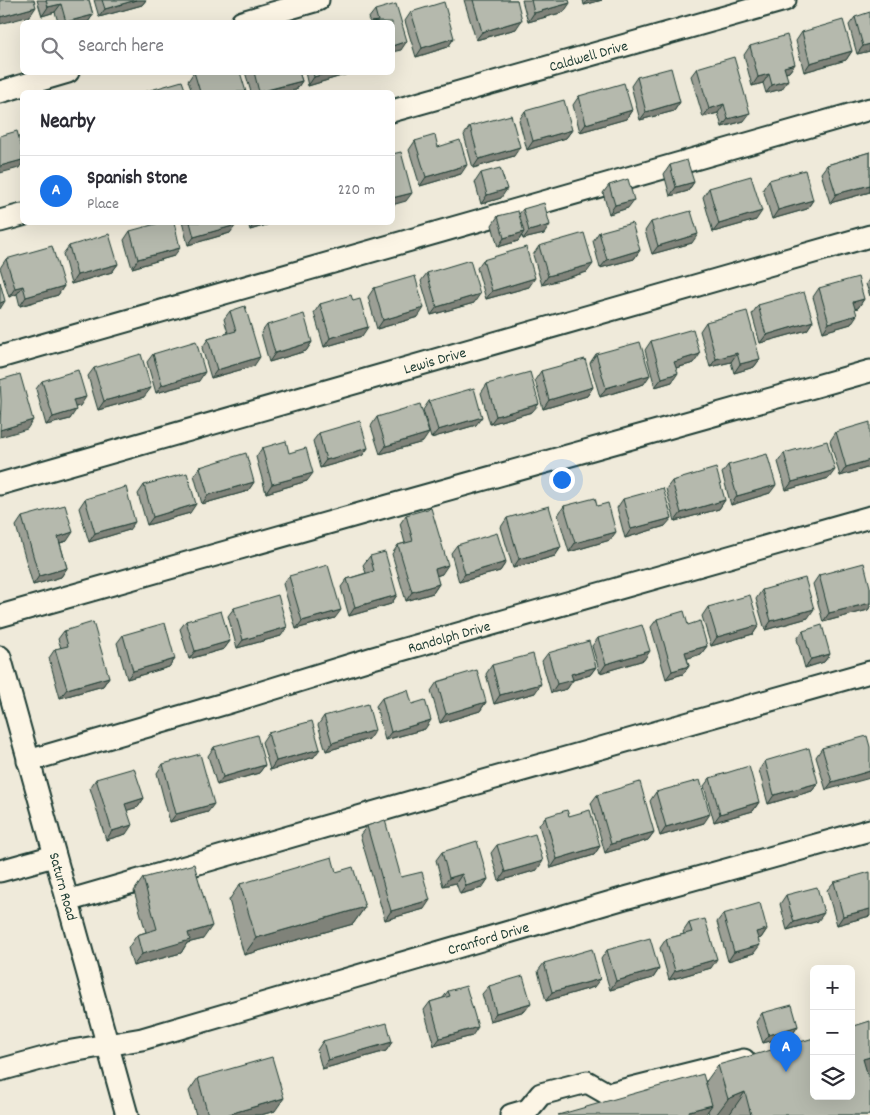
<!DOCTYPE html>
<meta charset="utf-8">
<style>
body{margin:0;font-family:Dekko,sans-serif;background:#f7f7f7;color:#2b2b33}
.controls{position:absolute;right:15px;bottom:15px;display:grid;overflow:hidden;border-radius:8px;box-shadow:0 5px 20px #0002}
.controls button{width:45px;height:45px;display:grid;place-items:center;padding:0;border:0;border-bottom:1px solid #e1e1e2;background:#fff;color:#2b2b33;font:25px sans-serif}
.you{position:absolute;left:561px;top:479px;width:18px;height:18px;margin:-12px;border:4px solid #fff;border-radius:50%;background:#1a73e8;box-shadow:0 0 0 8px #1a73e833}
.badge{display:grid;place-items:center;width:32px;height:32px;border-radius:50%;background:#1a73e8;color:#fff;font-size:16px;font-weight:700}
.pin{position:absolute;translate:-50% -41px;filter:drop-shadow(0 1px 2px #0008)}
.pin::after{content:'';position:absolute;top:26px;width:18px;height:15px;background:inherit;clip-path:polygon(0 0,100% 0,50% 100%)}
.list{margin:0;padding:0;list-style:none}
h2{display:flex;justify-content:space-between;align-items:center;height:65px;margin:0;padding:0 20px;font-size:21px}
h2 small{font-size:16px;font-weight:400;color:#7c7c81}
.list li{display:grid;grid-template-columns:32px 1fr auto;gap:15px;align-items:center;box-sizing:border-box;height:70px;padding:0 20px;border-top:1px solid #e1e1e2}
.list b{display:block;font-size:19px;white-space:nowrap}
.list p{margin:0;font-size:16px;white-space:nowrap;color:#7c7c81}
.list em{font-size:16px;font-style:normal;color:#7c7c81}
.icon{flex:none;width:28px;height:28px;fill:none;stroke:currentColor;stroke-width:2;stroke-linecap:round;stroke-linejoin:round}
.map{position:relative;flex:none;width:870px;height:1115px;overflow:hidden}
.search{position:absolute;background:#fff;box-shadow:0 5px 20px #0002;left:20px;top:20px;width:375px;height:55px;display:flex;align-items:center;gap:12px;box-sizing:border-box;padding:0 18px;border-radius:8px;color:#7c7c81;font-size:19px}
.panel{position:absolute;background:#fff;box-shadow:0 5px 20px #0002;left:20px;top:90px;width:375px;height:135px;border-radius:8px}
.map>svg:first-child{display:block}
</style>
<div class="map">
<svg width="870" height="1115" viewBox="0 0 870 1115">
<rect width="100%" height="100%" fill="#efeada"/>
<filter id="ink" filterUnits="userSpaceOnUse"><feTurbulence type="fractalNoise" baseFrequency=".02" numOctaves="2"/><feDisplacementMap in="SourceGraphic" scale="10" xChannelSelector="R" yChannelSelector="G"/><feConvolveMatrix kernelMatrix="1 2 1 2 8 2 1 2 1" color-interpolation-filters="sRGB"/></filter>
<g filter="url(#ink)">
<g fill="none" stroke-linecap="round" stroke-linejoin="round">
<defs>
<g id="minor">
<path d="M242 22 318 0"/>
<path d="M0 92 68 72"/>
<path id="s1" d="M392 111 785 0"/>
<path d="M0 221 22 215"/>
<path d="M0 357 870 109"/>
<path id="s2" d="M0 484 870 236"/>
<path d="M0 616 388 506 657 431 870 371"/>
<path id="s3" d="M0 657 127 1115"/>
<path id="s4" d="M28 761 227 703 373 658 870 517"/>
<path d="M0 871 54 856"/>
<path d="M67 901 431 796 870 672"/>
<path id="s5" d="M0 1070 66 1052 142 1039 625 898 870 830"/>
<path d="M511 1115 528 1110 541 1094 587 1082 608 1094 744 1060"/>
</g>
</defs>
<use href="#minor" stroke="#1f3d34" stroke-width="25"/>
<use href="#minor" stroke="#fcf5e5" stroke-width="21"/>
</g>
<path fill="#9c9f95" stroke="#1f3d34" d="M37 0H89L93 15 88 22H58L55 12 42 16Z
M94 0H146L142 5 99 17Z
M464 0H517L516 29 476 40Z
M522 0H569L564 12 528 22Z
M583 0H602L584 5Z
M375 10 401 50 370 22 368 19Z
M411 12 454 38 448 47 416 57 405 21Z
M855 17 870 51 857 54 849 25Z
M802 32 852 51 846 60 804 72 796 41Z
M750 46 795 64 789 72 786 73 782 89 766 93 763 83 752 86 744 55Z
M697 68 744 121 722 127 718 113 703 117 691 76Z
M194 72 246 92H192L188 81Z
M245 72H299L302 81 296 90 285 92H251Z
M305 72H352L351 73 308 86Z
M637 77 680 102 674 111 640 120 631 86Z
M579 96 632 110 626 119 580 132 573 105Z
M525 111 572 130 566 138 527 150 519 120Z
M470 126 514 156 473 168 464 135Z
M415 141 438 147 461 174 420 186 409 150Z
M870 152V192L830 203 821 173 827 165Z
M670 165 694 182 688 191 670 196 664 174Z
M481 173 501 198 481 204 475 182Z
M769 180 813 200 807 209 772 219 763 189Z
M609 185 628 208 609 214 603 193Z
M709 188 756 220 713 232 703 197Z
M523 209 544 234 523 239 522 236 518 241 498 247 492 225 498 216 519 214Z
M182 222H235L230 233 188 245Z
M248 222H276L250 230Z
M651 222 692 243 652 254 645 231Z
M130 231 174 256 132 268 124 240Z
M599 232 640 250 634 259 600 268 593 241Z
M69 246 118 264 112 272 71 284 63 254Z
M539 246 587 272 542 285 533 255Z
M6 259 64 286 58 295 20 306 17 294 9 297 0 268Z
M483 260 529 287 486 299 477 268Z
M427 273 474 303 431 315 421 281Z
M870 278V296L866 284Z
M374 288 418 317 377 329 368 297Z
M819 288 864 299 858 308H855L851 324 823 332 813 297Z
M353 301 362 336 324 347 314 313 320 304Z
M758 305 813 321 807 330 760 343 752 314Z
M230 311 254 366 211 378 202 348 208 339 228 333 224 319Z
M706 322 760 359 754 367 734 373 731 362 710 367 700 331Z
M267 325 312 342 306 351 269 362 261 333Z
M651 341 694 363 676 368 672 382 655 387 645 350Z
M153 354 199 381 156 393 147 362Z
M596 354 644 384 600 397 590 363Z
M94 368 144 397 98 410 88 376Z
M541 371 593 387 587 396 543 409 535 380Z
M42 381 80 406 75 407 70 419 46 425 36 389Z
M487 384 532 412 490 424 481 393Z
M429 401 476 425 431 438 423 410Z
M377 417 423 442 380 454 371 426Z
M836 432 870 467 840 476 830 441Z
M319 433 368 448 362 456 320 468 313 441Z
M262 448 289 453 307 481 266 493 256 457Z
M784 453 829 478 786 490 778 462Z
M728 465 770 493 731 505 722 473Z
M200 467 254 482 248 491 202 504 194 475Z
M672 481 725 500 719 509 675 521 666 489Z
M144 485 190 513 147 525 138 494Z
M85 499 129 530 89 542 79 508Z
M623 499 665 526 625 538 617 508Z
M564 506H597L610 540 569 552 558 515Z
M406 515 442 574 436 576 439 584 433 593 406 601 392 554 398 545 405 543 400 524Z
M22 517 67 541 60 543 67 568 61 577 33 585 16 526Z
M507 518 561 547 555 556 513 568 501 527Z
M457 545 506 562 500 571 459 582 451 553Z
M370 556 397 595 391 604 349 616 341 587 347 579 366 573 363 565Z
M819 575 870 587V607L868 610 823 622 813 584Z
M289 576 335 618 296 629 283 584Z
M762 590 808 618 765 630 756 599Z
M708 607 759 625 753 634 711 646 702 616Z
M234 608 281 636 237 648 228 616Z
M657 619 688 625 707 646 701 654 687 658 689 666 683 674 666 679 651 627Z
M186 621 230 641 224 649 189 659 180 629Z
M64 631 109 677 103 686 60 698 49 658 55 649 61 648 58 639Z
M803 631 830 654 824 662 805 668 797 639Z
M123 635 175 659 169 667 127 679 117 643Z
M598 638 644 660 600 673 592 646Z
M548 653 596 667 590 675 573 680 567 689 551 693 542 661Z
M492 665 535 693 494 704 486 674Z
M437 682 486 702 480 711 440 723 431 691Z
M382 698 425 729 385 740 376 706Z
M324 716 369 739 326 751 318 725Z
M268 733 314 757 270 770 262 742Z
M214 747 265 765 259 773 217 785 208 756Z
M870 747 826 790 816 757 822 748Z
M765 761 818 783 812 791 768 804 759 770Z
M163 764 208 812 170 822 157 773Z
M710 778 759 802 753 811 714 822 704 786Z
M96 779 144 798 138 807 127 810 126 834 106 840 90 788Z
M656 792 704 823 660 836 650 801Z
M597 795 654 832 648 840 605 853 591 803Z
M569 816 600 846 594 855 551 868 539 825 545 817Z
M367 826 401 877 424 909 385 920 360 835Z
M497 845 537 870 499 881 491 853Z
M442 852 488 879 482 888 460 894 456 883 443 886 436 860Z
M336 872 365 907 353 924 244 955 229 900 240 884Z
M143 878 203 939 187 943 181 953 133 966 128 948 137 935 146 932 134 891Z
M834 882 870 916 837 925 827 890Z
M786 895 818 921 787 930 780 904Z
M723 914 767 929 761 938 758 939 754 953 728 961 717 922Z
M689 923 711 968 669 980 660 948 666 939 684 934 683 932Z
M607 950 659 969 653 978 610 990 601 959Z
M544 963 594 987 546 1001 538 971Z
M489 986 525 1011 490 1021 482 994Z
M448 991 472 1036 434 1046 424 1010 430 1002 443 998Z
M762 1013 798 1026 792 1035 763 1043 756 1022Z
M323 1041 392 1042 386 1051 322 1069 317 1050Z
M718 1065 868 1075 870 1115H709L708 1111 705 1083Z
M198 1078 275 1111 261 1115H196L189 1091Z"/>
<path fill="#7f8279" stroke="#1f3d34" d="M136 0H146L142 5 99 17 105 9Z
M588 0H602L584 5Z
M570 3 564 12 528 22 534 13Z
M61 4 55 12 42 16 48 7Z
M36 7 30 16 0 24V17Z
M93 15 88 22H66Z
M522 20 516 29 476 40 482 32Z
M454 38 448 47 416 57 422 48Z
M407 41 401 50 392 52V46Z
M870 44V51L857 54 863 46Z
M852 51 846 60 804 72 810 63Z
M795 64 789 72 778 75 784 67Z
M330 72H352L351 73 308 86 314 77Z
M769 74 763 83 752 86 758 77Z
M788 80 782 89 766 93 772 85Z
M302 81 296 90 285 92H261Z
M680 102 674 111 640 120 646 112Z
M724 104 718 113 703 117 709 109Z
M632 110 626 119 580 132 586 124Z
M750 113 744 121 722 127 728 119Z
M572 130 566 138 527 150 533 141Z
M520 147 514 156 473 168 479 159Z
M22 160V163L19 168 0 173V166Z
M467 165 461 174 420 186 426 177Z
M694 182 688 191 670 196 676 187Z
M870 185V192L830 203 836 194Z
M507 189 501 198 481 204 487 195Z
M412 193 406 201 392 205V198Z
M634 200 628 208 609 214 615 205Z
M813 200 807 209 772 219 778 210Z
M762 211 756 220 713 232 719 224Z
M255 222H276L250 230Z
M236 225 230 233 188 245 194 237Z
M550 225 544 234 523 239 529 231Z
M524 232 518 241 498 247 504 238Z
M698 234 692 243 652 254 658 246Z
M180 248 174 256 132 268 138 259Z
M640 250 634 259 600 268 607 260Z
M118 264 112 272 71 284 77 275Z
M593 264 587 272 542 285 548 276Z
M535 278 529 287 486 299 492 291Z
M23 286 17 294 9 297 15 288Z
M64 286 58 295 20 306 26 297Z
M480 294 474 303 431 315 437 307Z
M864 299 858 308 847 311 853 302Z
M5 301 0 309V303Z
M424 308 418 317 377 329 383 320Z
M857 315 851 324 823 332 829 323Z
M813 321 807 330 760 343 766 335Z
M368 327 362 336 324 347 330 338Z
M312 342 306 351 269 362 275 353Z
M737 353 731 362 710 367 716 359Z
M700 354 694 363 668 370 674 362Z
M260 357 254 366 211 378 217 370Z
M760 359 754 367 734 373 740 364Z
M205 372 199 381 156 393 162 385Z
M678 373 672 382 655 387 662 378Z
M650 375 644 384 600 397 606 388Z
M593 387 587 396 543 409 549 400Z
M151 388 144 397 98 410 104 401Z
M86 397 80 406 67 409 73 400Z
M539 404 532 412 490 424 496 416Z
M76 410 70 419 46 425 53 417Z
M482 417 476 425 431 438 438 430Z
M33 420 27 429 0 437V430Z
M429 433 423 442 380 454 386 446Z
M368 448 362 456 320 468 326 460Z
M870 460V467L840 476 846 467Z
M835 470 829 478 786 490 792 482Z
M313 473 307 481 266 493 272 484Z
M254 482 248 491 202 504 208 495Z
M776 485 770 493 731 505 737 496Z
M725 500 719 509 675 521 681 513Z
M196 504 190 513 147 525 153 517Z
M672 518 665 526 625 538 631 529Z
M135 522 129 530 89 542 95 533Z
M73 532 67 541 52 545 58 537Z
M616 532 610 540 569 552 575 543Z
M561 547 555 556 513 568 519 559Z
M506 562 500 571 459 582 465 574Z
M448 565 442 574 429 578 435 569Z
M67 568 61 577 33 585 39 576Z
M439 584 433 593 406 601 412 592Z
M397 595 391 604 349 616 355 607Z
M870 603V607L868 610 823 622 829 613Z
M814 609 808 618 765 630 771 621Z
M341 610 335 618 296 629 302 621Z
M759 625 753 634 711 646 717 637Z
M287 627 281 636 237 648 243 640Z
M230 641 224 649 189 659 195 651Z
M707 646 701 654 679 661 685 652Z
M650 651 644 660 600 673 606 664Z
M830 654 824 662 805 668 811 659Z
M175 659 169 667 127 679 133 671Z
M689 666 683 674 666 679 672 671Z
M596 667 590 675 573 680 567 689 551 693 557 684 571 674Z
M109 677 103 686 60 698 67 689Z
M541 684 535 693 494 704 500 695Z
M486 702 480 711 440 723 446 714Z
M431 720 425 729 385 740 391 732Z
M375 730 369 739 326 751 332 743Z
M320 749 314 757 270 770 276 761Z
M265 765 259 773 217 785 223 777Z
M870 771V778L826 790 832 782Z
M818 783 812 791 768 804 774 795Z
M144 798 138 807 119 813 125 804Z
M759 802 753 811 714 822 720 814Z
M214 804 208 812 170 822 176 814Z
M710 814 704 823 660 836 666 827Z
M132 825 126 834 106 840 112 831Z
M654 832 648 840 605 853 611 844Z
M600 846 594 855 551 868 557 859Z
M543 861 537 870 499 881 505 872Z
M462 874 456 883 443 886 449 878Z
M488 879 482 888 460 894 466 886Z
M430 900 424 909 385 920 391 911Z
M365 907 353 924 244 955 256 938Z
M870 909V916L837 925 843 916Z
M824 913 818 921 787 930 794 922Z
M212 926 203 939 187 943 181 953 133 966 142 954 188 933Z
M767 929 761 938 750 941 756 932Z
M760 945 754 953 728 961 734 952Z
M717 959 711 968 669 980 675 971Z
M659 969 653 978 610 990 616 981Z
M600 979 594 987 546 1001 552 992Z
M531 1003 525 1011 490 1021 496 1013Z
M798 1026 792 1035 763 1043 769 1035Z
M478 1027 472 1036 434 1046 440 1038Z
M392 1042 386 1051 322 1069 328 1060Z
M870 1057V1071L865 1078 863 1059Z
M745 1092 729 1115H716L728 1099Z
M284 1098 275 1111 261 1115H226Z
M712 1105 705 1115H686L689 1111Z"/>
<path fill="#b5b9ad" stroke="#1f3d34" d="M0 0H34L36 7 0 17Z
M46 0H89L93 15 66 22 61 4 48 7Z
M102 0H136L105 9Z
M473 0H517L522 20 482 32Z
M531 0H569L570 3 534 13Z
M444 2 454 38 422 48 411 12Z
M396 4 407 41 392 46V22H371L378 21 375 10Z
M870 12V44L863 46 855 17Z
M843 20 852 51 810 63 802 32Z
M787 35 795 64 784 67 788 80 772 85 769 74 758 77 750 46Z
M734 57 750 113 728 119 724 104 709 109 697 68Z
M671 68 680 102 646 112 637 77Z
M194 72H240L246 92H200Z
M254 72H299L302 81 259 92Z
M313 72H330L314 77Z
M182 81 186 92H144Z
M624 83 632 110 586 124 579 96Z
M564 100 572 130 533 141 525 111Z
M511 115 520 147 479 159 470 126Z
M17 131 22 149V160L0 166V136Z
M435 135 438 147 460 140 467 165 426 177 415 141Z
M401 152 412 193 392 198V154Z
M870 152V185L836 194 827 165Z
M687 160 694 182 676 187 670 165Z
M500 168 507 189 487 195 481 173Z
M805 170 813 200 778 210 769 180Z
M751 176 762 211 719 224 709 188Z
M628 179 634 200 615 205 609 185Z
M544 203 550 225 529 231 523 209Z
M518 211 524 232 504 238 498 216Z
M691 211 698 234 658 246 651 222Z
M163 222H174L180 248 138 259 130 231Z
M190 222H235L236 225 194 237Z
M632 223 640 250 607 260 599 232Z
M584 233 593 264 548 276 539 246Z
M109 234 118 264 77 275 69 246Z
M52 246 64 286 26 297 23 286 15 288 6 259Z
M526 247 535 278 492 291 483 260Z
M470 260 480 294 437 307 427 273Z
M415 276 424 308 383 320 374 288Z
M858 277 864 299 853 302 857 315 829 323 819 288Z
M0 282 5 301 0 303Z
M804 292 813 321 766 335 758 305Z
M351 295 353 301 360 299 368 327 330 338 320 304Z
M245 306 260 357 217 370 208 339 236 331 230 311Z
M747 311 760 359 740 364 737 353 716 359 706 322Z
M304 314 312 342 275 353 267 325Z
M693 329 700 354 674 362 678 373 662 378 651 341Z
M196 341 205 372 162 385 153 354Z
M640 342 650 375 606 388 596 354Z
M141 354 151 388 104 401 94 368Z
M585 359 593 387 549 400 541 371Z
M78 370 86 397 73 400 76 410 53 417 42 381Z
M530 372 539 404 496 416 487 384Z
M20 374 33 420 0 430 1 401 0 380Z
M474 388 482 417 438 430 429 401Z
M420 404 429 433 386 446 377 417Z
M360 421 368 448 326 460 319 433Z
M870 422V460L846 467 836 432Z
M286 441 289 453 306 448 313 473 272 484 262 448Z
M827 441 835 470 792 482 784 453Z
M246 453 254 482 208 495 200 467Z
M767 454 776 485 737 496 728 465Z
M716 468 725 500 681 513 672 481Z
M187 473 196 504 153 517 144 485Z
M126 487 135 522 95 533 85 499Z
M663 488 672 518 631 529 623 499Z
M595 498 597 506 608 503 616 532 575 543 564 506Z
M65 505 73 532 58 537 67 568 39 576 22 517Z
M549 506 561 547 519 559 507 518Z
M431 508 448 565 435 569 439 584 412 592 398 545 413 541 406 515Z
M497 533 506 562 465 574 457 545Z
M385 552 397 595 355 607 347 579 374 571 370 556Z
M864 563 870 587V603L829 613 819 575Z
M328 565 341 610 302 621 289 576Z
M805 578 814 609 771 621 762 590Z
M278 595 287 627 243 640 234 608Z
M750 595 759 625 717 637 708 607Z
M221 611 230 641 195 651 186 621Z
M684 611 688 625 700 621 707 646 685 652 689 666 672 671 657 619Z
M93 622 109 677 67 689 55 649 68 646 64 631Z
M165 623 175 659 133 671 123 635Z
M642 625 650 651 606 664 598 638Z
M822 625 830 654 811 659 803 631Z
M589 641 596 667 571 674 573 680 557 684 548 653Z
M533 654 541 684 500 695 492 665Z
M477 670 486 702 446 714 437 682Z
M408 690 412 704 425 700 431 720 391 732 382 698Z
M368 704 375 730 332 743 324 716Z
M312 721 320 749 276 761 268 733Z
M257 735 265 765 223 777 214 747Z
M867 736 870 747V771L832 782 822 748Z
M809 748 818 783 774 795 765 761Z
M200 754 214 804 176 814 163 764Z
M749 766 759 802 720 814 710 778Z
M134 768 144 798 125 804 132 825 112 831 96 779Z
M700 780 710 814 666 827 656 792Z
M640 782 654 832 611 844 597 795Z
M567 810 569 816 590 810 600 846 557 859 545 817Z
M385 820 401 877 422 872 430 900 391 911 367 826Z
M535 834 543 861 505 872 497 845Z
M477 841 488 879 466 886 462 874 449 878 442 852Z
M332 857 336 872 353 867 365 907 256 938 240 884Z
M194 864 212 926 188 933 190 940 142 954 137 935 157 929 143 878Z
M870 872V909L843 916 834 882Z
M817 887 824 913 794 922 786 895Z
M760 903 767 929 756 932 760 945 734 952 723 914Z
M705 919 717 959 675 971 666 939 692 932 689 923Z
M650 938 659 969 616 981 607 950Z
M592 949 600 979 552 992 544 963Z
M523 976 531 1003 496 1013 489 986Z
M466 986 478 1027 440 1038 430 1002 450 996 448 991Z
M792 1005 798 1026 769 1035 762 1013Z
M870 1021V1057L863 1059 870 1083V1115H751L745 1092 728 1099 718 1065 814 1038V1096H851V1027Z
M387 1023 392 1042 328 1060 323 1041Z
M272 1057 284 1098 226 1115H208L198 1078Z
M703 1074 712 1105 689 1111 690 1115H558Z"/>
</g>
<g text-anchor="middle" stroke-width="5" stroke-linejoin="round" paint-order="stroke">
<g font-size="15" fill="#1f3d34" stroke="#fcf5e5">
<text dy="5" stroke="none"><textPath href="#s1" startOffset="204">Caldwell Drive</textPath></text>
<text dy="5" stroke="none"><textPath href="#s2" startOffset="452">Lewis Drive</textPath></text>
<text dy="5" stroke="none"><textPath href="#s4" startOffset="439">Randolph Drive</textPath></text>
<text dy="5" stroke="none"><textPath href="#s3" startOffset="238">Saturn Road</textPath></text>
<text dy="5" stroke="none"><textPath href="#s5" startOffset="506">Cranford Drive</textPath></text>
</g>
</g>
</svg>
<div class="controls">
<button>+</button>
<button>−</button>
<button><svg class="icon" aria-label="layers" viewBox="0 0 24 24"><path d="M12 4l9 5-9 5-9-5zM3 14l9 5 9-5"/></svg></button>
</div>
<div class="you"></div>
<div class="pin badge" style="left:786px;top:1072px">A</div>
<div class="search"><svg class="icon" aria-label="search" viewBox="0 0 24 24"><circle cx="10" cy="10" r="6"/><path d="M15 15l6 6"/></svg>Search here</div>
<section class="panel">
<h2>Nearby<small></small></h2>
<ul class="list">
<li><span class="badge">A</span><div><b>Spanish Stone</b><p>Place</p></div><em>220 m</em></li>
</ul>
</section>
</div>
